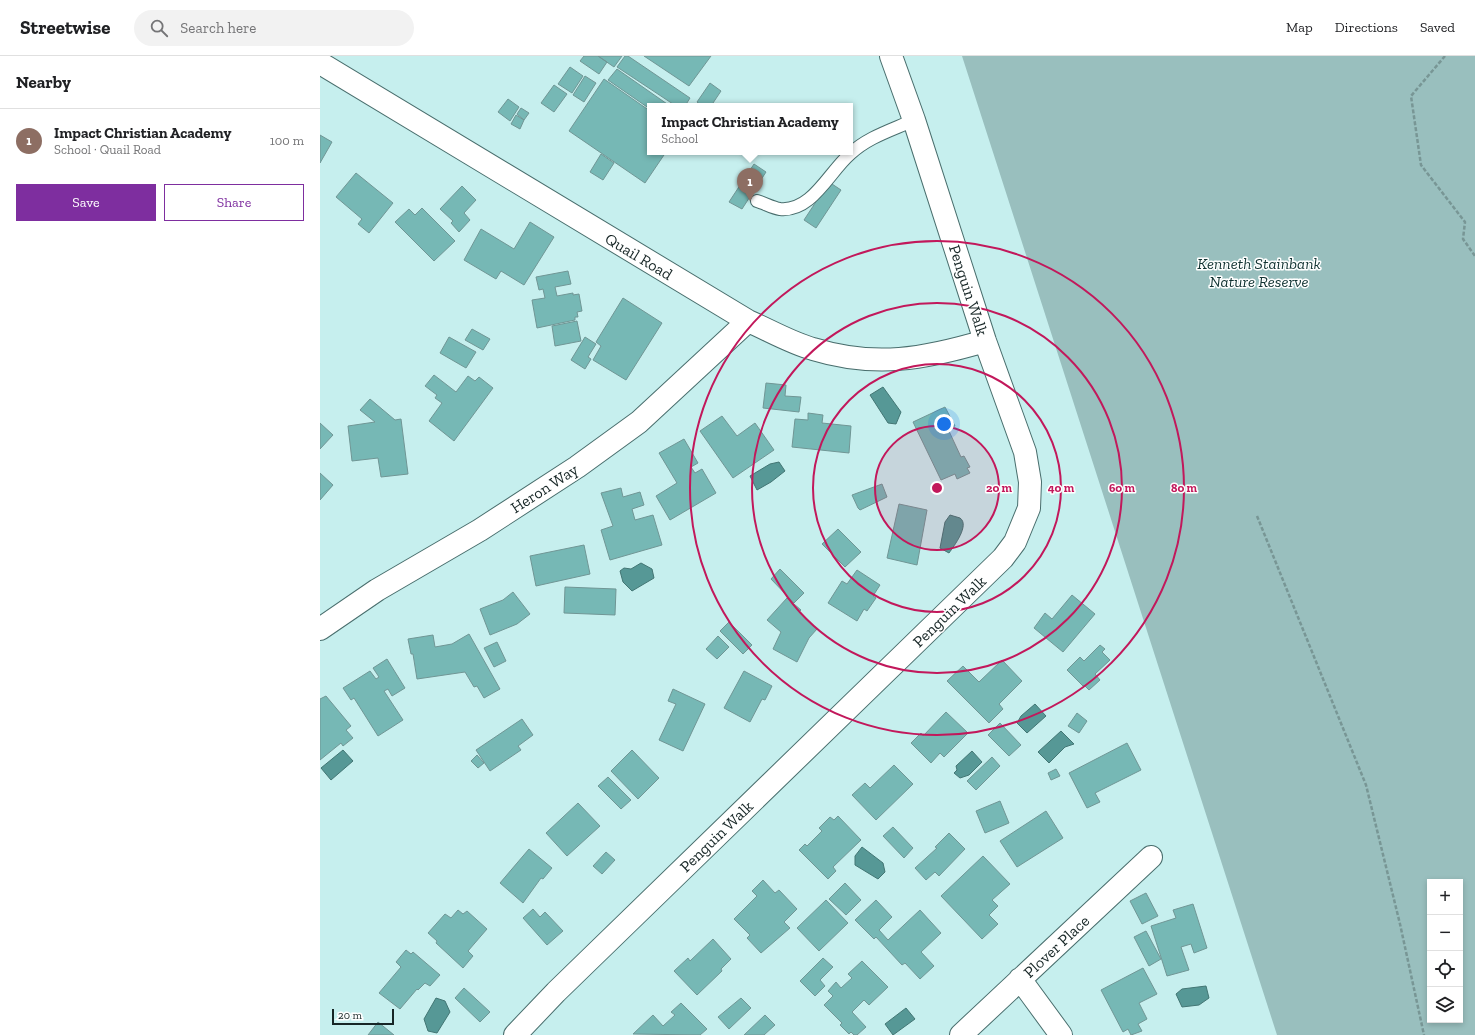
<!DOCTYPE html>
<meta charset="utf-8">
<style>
body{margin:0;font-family:"Zilla Slab",serif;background:#f2f2f2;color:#202124}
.controls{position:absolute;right:12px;bottom:12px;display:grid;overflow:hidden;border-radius:0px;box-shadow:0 2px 6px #0003}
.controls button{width:36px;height:36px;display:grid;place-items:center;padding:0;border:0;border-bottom:1px solid #e0e0e0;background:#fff;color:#202124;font:20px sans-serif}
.scale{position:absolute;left:12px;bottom:10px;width:62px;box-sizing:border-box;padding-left:4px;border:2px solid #172626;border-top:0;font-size:11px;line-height:14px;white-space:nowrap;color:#172626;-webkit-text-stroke:3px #fff;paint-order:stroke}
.you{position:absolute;left:624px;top:368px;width:14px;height:14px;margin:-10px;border:3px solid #fff;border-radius:50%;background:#1a73e8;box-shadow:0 0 0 6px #1a73e833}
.badge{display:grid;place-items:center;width:26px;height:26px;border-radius:50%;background:#7e2e9f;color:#fff;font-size:13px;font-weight:700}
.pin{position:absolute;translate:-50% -33px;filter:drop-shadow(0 1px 2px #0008)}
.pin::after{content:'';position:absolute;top:21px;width:14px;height:12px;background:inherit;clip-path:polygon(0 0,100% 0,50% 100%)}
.popup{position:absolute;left:327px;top:47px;width:206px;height:52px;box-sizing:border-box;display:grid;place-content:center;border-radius:0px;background:#fff;filter:drop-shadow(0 1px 3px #0005);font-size:13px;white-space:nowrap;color:#757577}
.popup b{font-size:15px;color:#202124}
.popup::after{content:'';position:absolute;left:50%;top:100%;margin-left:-8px;border:8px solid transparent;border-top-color:#fff}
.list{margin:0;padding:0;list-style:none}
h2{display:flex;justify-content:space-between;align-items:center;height:52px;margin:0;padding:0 16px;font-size:17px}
h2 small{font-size:13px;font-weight:400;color:#757577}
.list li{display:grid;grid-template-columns:26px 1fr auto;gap:12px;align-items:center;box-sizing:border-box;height:64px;padding:0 16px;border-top:1px solid #e0e0e0}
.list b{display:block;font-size:15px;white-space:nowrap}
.list p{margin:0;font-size:13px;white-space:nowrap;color:#757577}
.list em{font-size:13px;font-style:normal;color:#757577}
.actions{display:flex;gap:8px;padding:12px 16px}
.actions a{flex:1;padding:9px 0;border:1px solid #7e2e9f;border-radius:0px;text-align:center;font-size:14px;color:#7e2e9f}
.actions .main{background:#7e2e9f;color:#fff}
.icon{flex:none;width:22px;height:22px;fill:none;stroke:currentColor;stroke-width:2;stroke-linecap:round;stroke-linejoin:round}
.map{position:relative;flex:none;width:1155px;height:979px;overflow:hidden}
header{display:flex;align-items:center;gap:24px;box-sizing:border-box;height:56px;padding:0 20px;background:#fff;border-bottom:1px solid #e0e0e0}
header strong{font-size:19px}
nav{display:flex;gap:22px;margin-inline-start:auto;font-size:14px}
.search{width:280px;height:36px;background:#f2f2f2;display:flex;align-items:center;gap:10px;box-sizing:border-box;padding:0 14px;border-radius:22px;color:#757577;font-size:15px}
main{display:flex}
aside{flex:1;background:#fff}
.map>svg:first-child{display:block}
</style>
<header>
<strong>Streetwise</strong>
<div class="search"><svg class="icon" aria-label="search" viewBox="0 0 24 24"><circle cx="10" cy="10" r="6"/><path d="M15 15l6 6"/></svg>Search here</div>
<nav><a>Map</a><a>Directions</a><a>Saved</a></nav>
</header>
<main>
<aside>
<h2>Nearby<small></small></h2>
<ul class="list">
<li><span class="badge" style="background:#8d6e63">1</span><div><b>Impact Christian Academy</b><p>School · Quail Road</p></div><em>100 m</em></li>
</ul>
<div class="actions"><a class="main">Save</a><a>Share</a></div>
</aside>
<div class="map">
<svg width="1155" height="979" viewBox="0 0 1155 979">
<rect width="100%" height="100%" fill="#c6efee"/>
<path fill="#99bfbe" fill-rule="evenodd" d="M642 0H1155V979H957ZM1110 826H1140V964H1110Z"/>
<path fill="#569896" stroke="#437674" d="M563 331 581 356 576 368 568 367 550 339Z
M459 406 465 415 451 426 437 434 430 420 450 408Z
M630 459C633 460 637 461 640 462 650 469 634 490 629 497L620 492 625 466Z
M321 507 332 513 334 522 312 535 303 526 300 515 304 512 311 513Z
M715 648 726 660 707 677 697 667 701 660Z
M741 675 754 688 745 691 729 707 718 696Z
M23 694 33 705 11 724 1 712Z
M652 695 662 706 649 719 640 722 634 717 637 714 636 710Z
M542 791 563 807 565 816 558 823 535 809V800Z
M886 930 889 942 879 949 862 951 856 938 862 933Z
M116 942 125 945 130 956 117 977 108 975 104 963Z
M586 952 595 963 573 979 565 968Z"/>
<path fill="#76b8b5" stroke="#709695" d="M264 0H278L287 6 279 18 260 5Z
M278 0H302L294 11Z
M305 0H308L370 42 365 50H356L297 11Z
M324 0H391L369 30Z
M250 11 263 20 252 37 238 28Z
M297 13 350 50H330V53L288 24Z
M265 20 276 27 264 46 253 39Z
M284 23 330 55V96H346L325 127 249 75Z
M390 27 401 35 391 50H382L377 46Z
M234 29 247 38 234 56 221 47Z
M188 43 199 51 190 65 178 56Z
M201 52 209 57 204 64 197 58Z
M196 59 204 64 200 73 191 68Z
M0 79 12 86 0 107Z
M281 98 294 107 283 124 270 116Z
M434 108 446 116 422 153 409 146Z
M36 117 73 147 49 177 38 168 42 163 16 141Z
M509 126 521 134 496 172 484 164Z
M142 130 156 144 144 157 150 164 139 176 131 167 133 165 120 153Z
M102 152 135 185 114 205 75 166 89 153 95 159Z
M210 166 234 181 204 229 181 215 176 223 144 204 161 173 194 193Z
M248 215 251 228 235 231 237 240 253 237V239L259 238 262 255 257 256 258 261H255V264L217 272 212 244 225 242 223 233 219 234 216 221Z
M303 242 342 267 306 324 273 304 281 290 276 286Z
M257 265 261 285 235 290 232 270Z
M152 273 170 283 163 294 145 284Z
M129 281 156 296 146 312 120 297Z
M265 281 276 288 268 301 271 303 265 313 251 304Z
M114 319 136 336 148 320 155 325 159 321 173 332 134 385 109 365 122 347 115 342 117 339 105 330Z
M446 327 466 329 465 340 481 341 479 356 443 352Z
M50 343 75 364 81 363 88 418 61 421 58 402 32 405 28 370 55 366 40 354Z
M625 351 635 370 628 373 641 401 644 400 650 411 647 412 650 417 637 423 635 418 621 424 593 366Z
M488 357 503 359 502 367 531 370 529 397 472 391 475 363 488 364Z
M402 360 417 380 435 367 454 394 413 422 380 375Z
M0 367 13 379 0 393Z
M364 383 378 407 371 411 375 417 382 413 396 437 350 464 336 440 357 427 339 397Z
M0 417 13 429 0 444Z
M562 428 567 441 540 454 538 452 532 439Z
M301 432 303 441 320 436 324 449 312 453 315 464 333 459 342 489 290 504 281 474 293 470 281 437Z
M579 448 607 454 597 509 567 502Z
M518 473 541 496 525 511 502 488Z
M264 489 270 518 216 530 210 500Z
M460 513 484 537 474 547 451 523Z
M537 514 560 529 553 540 556 542 547 555 544 553 537 565 508 547 522 525 527 528Z
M245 531 296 533 295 559 244 557Z
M193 536 210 558 197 568 170 579 160 553 183 544Z
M752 539 775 558 743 596 714 572 725 557 732 563Z
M467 542 481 554 479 556 497 573 489 582 477 606 453 593 461 576 447 564Z
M409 566 432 589 423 598 400 575Z
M149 578 180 633 164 642 157 630 154 631 145 616 97 623 93 598H91L88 583 113 579 115 591 132 588Z
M398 580 409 591 397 603 386 593Z
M177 586 186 605 174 611 164 592Z
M780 589 785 593 782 596 790 604 775 618 780 624 769 634 764 629 763 630 747 614 760 601 764 605Z
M67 603 85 632 72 640 68 633 64 635 83 664 58 680 34 642 31 644 23 632 50 615 56 623 59 621 53 612Z
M682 604 702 625 679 648 683 653 669 667 627 625 643 610 659 626Z
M424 615 452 630 445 644 442 643 430 666 404 652Z
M353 633 385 648 363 695 339 684 356 648 348 645Z
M6 640 31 670 26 674 33 682 23 690 21 687 0 704V643Z
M626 656 648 677 624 701 620 697 611 707 591 687 601 677 603 680Z
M757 657 767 665 759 677 748 670Z
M202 663 213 679 198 690 201 694 170 715 156 694Z
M680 667 701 689 689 700 668 679Z
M807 687 821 714 775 737 780 746 767 752 749 717Z
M312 694 339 722 318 743 291 715Z
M157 699 164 707 158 712 151 705Z
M672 701 680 710 656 734 647 725Z
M574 709 593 728 556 764 532 739 545 727 550 732Z
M736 713 740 720 731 724 728 717Z
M288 721 311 744 301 753 278 730Z
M680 745 689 767 665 777 656 755Z
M258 747 280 770 247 800 226 777Z
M726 755 743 782 697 811 680 785Z
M518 760 541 784 513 811 516 815 508 823 479 794 485 788 487 790 502 775 499 772 510 761 514 764Z
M573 771 593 792 584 802 563 780Z
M629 777 645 793 619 820 615 816 606 824 595 812 617 792 615 791Z
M209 793 232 812 223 823 221 822 203 847 180 827Z
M286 796 295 804 282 818 273 810Z
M663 800 690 828 672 844 678 850 669 859 678 868 662 883 621 840Z
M443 824 455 837 459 834 477 853 464 866 470 872 441 897 427 882 430 879 414 863 437 840 432 835Z
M525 827 541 844 526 859 509 843Z
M826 837 838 860 822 868 810 845Z
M506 844 528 867 499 895 477 872Z
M556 844 572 861 559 874 568 884 600 854 621 877 601 896 614 910 600 923 585 907 582 909 556 881 554 883 535 864Z
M873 848 887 892 874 897 871 888 861 891 869 914 847 920 831 870 856 862 853 854Z
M213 853 220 861 225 856 243 875 227 889 203 862Z
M138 854 143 858 147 855 167 873 148 895 153 900 143 912 116 887 117 885 108 877 125 858 131 862Z
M826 875 841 903 829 910 814 881Z
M393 883 411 903 401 913 402 915 377 939 354 915 368 902 370 905Z
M86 894 91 898 93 896 120 919 110 930 105 927 98 934 97 933 80 953 59 937 81 911 76 906Z
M503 902 513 911 500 924 505 930 495 940 480 925Z
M542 905 568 931 549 949 544 944 532 956 546 971 537 979H534L531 976 529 978 520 969 522 967 504 949 513 940 508 935 516 926 521 932 532 922 528 918Z
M823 912 837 938 819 947 827 963 818 968 822 975 811 979 808 973 803 976 781 934Z
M144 932 170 956 160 966 135 942Z
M421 942 431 952 409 973 398 961Z
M361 947 387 973 380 979 313 978 333 959 343 970 355 959 351 956Z
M445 959 455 969 444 979H424Z
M58 966 74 979H48Z"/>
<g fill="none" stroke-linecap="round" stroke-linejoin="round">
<defs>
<path id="service" d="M437 145C444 147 453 152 460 153 492 156 509 116 530 98 548 81 572 74 594 64"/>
<path id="minor" d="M0 7 428 265C449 274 471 287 493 293 555 312 604 303 665 285
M0 573 57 534 160 474 257 411 319 366 428 265
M700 923 741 979
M195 979 236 936 683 502 695 486 709 452 710 426 705 396 665 285 594 64 571 0
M641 979 831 801"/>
</defs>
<use href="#service" stroke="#496e6d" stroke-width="14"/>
<use href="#minor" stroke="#496e6d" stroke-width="24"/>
<path stroke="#789695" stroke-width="2.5" stroke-dasharray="4 2" stroke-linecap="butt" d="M1125 0 1091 40 1101 109 1145 166 1143 183 1155 200
M937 460 1046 729 1080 868 1104 979"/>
<use href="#service" stroke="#fff" stroke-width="12"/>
<use href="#minor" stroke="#fff" stroke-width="22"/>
</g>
<circle cx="617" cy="432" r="62" fill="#c2185b" fill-opacity=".12"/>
<g fill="none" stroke="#c2185b" stroke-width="2">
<circle cx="617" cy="432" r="62"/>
<circle cx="617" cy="432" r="124"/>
<circle cx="617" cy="432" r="185"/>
<circle cx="617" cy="432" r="247"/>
</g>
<g text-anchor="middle" stroke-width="3" stroke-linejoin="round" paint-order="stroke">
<g font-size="16" fill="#172626" stroke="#fff">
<text transform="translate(319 200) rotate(31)" y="6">Quail Road</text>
<text transform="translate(649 234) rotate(72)" y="6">Penguin Walk</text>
<text transform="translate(224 432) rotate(-33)" y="6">Heron Way</text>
<text transform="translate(629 555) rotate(-44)" y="6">Penguin Walk</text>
<text transform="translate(396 780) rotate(-44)" y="6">Penguin Walk</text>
<text transform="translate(736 890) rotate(-43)" y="6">Plover Place</text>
</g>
<g font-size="16" font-style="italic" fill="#113332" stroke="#fff">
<text x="939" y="213">Kenneth Stainbank<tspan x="939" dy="18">Nature Reserve</tspan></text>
</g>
</g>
<circle cx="617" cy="432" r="6" fill="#c2185b" stroke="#fff" stroke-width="2"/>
<g font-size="12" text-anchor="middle" font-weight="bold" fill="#c2185b" stroke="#fff" stroke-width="3" stroke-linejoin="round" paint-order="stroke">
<text x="679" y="436">20 m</text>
<text x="741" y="436">40 m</text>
<text x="802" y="436">60 m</text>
<text x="864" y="436">80 m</text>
</g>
</svg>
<div class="controls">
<button>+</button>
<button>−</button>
<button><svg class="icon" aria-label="locate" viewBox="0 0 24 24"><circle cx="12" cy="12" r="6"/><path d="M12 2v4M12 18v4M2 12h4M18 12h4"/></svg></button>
<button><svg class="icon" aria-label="layers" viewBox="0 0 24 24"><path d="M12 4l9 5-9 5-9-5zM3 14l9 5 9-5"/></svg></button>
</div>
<div class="scale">20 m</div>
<div class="you"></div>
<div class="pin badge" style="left:430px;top:145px;background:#8d6e63">1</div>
<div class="popup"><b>Impact Christian Academy</b>School</div>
</div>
</main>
